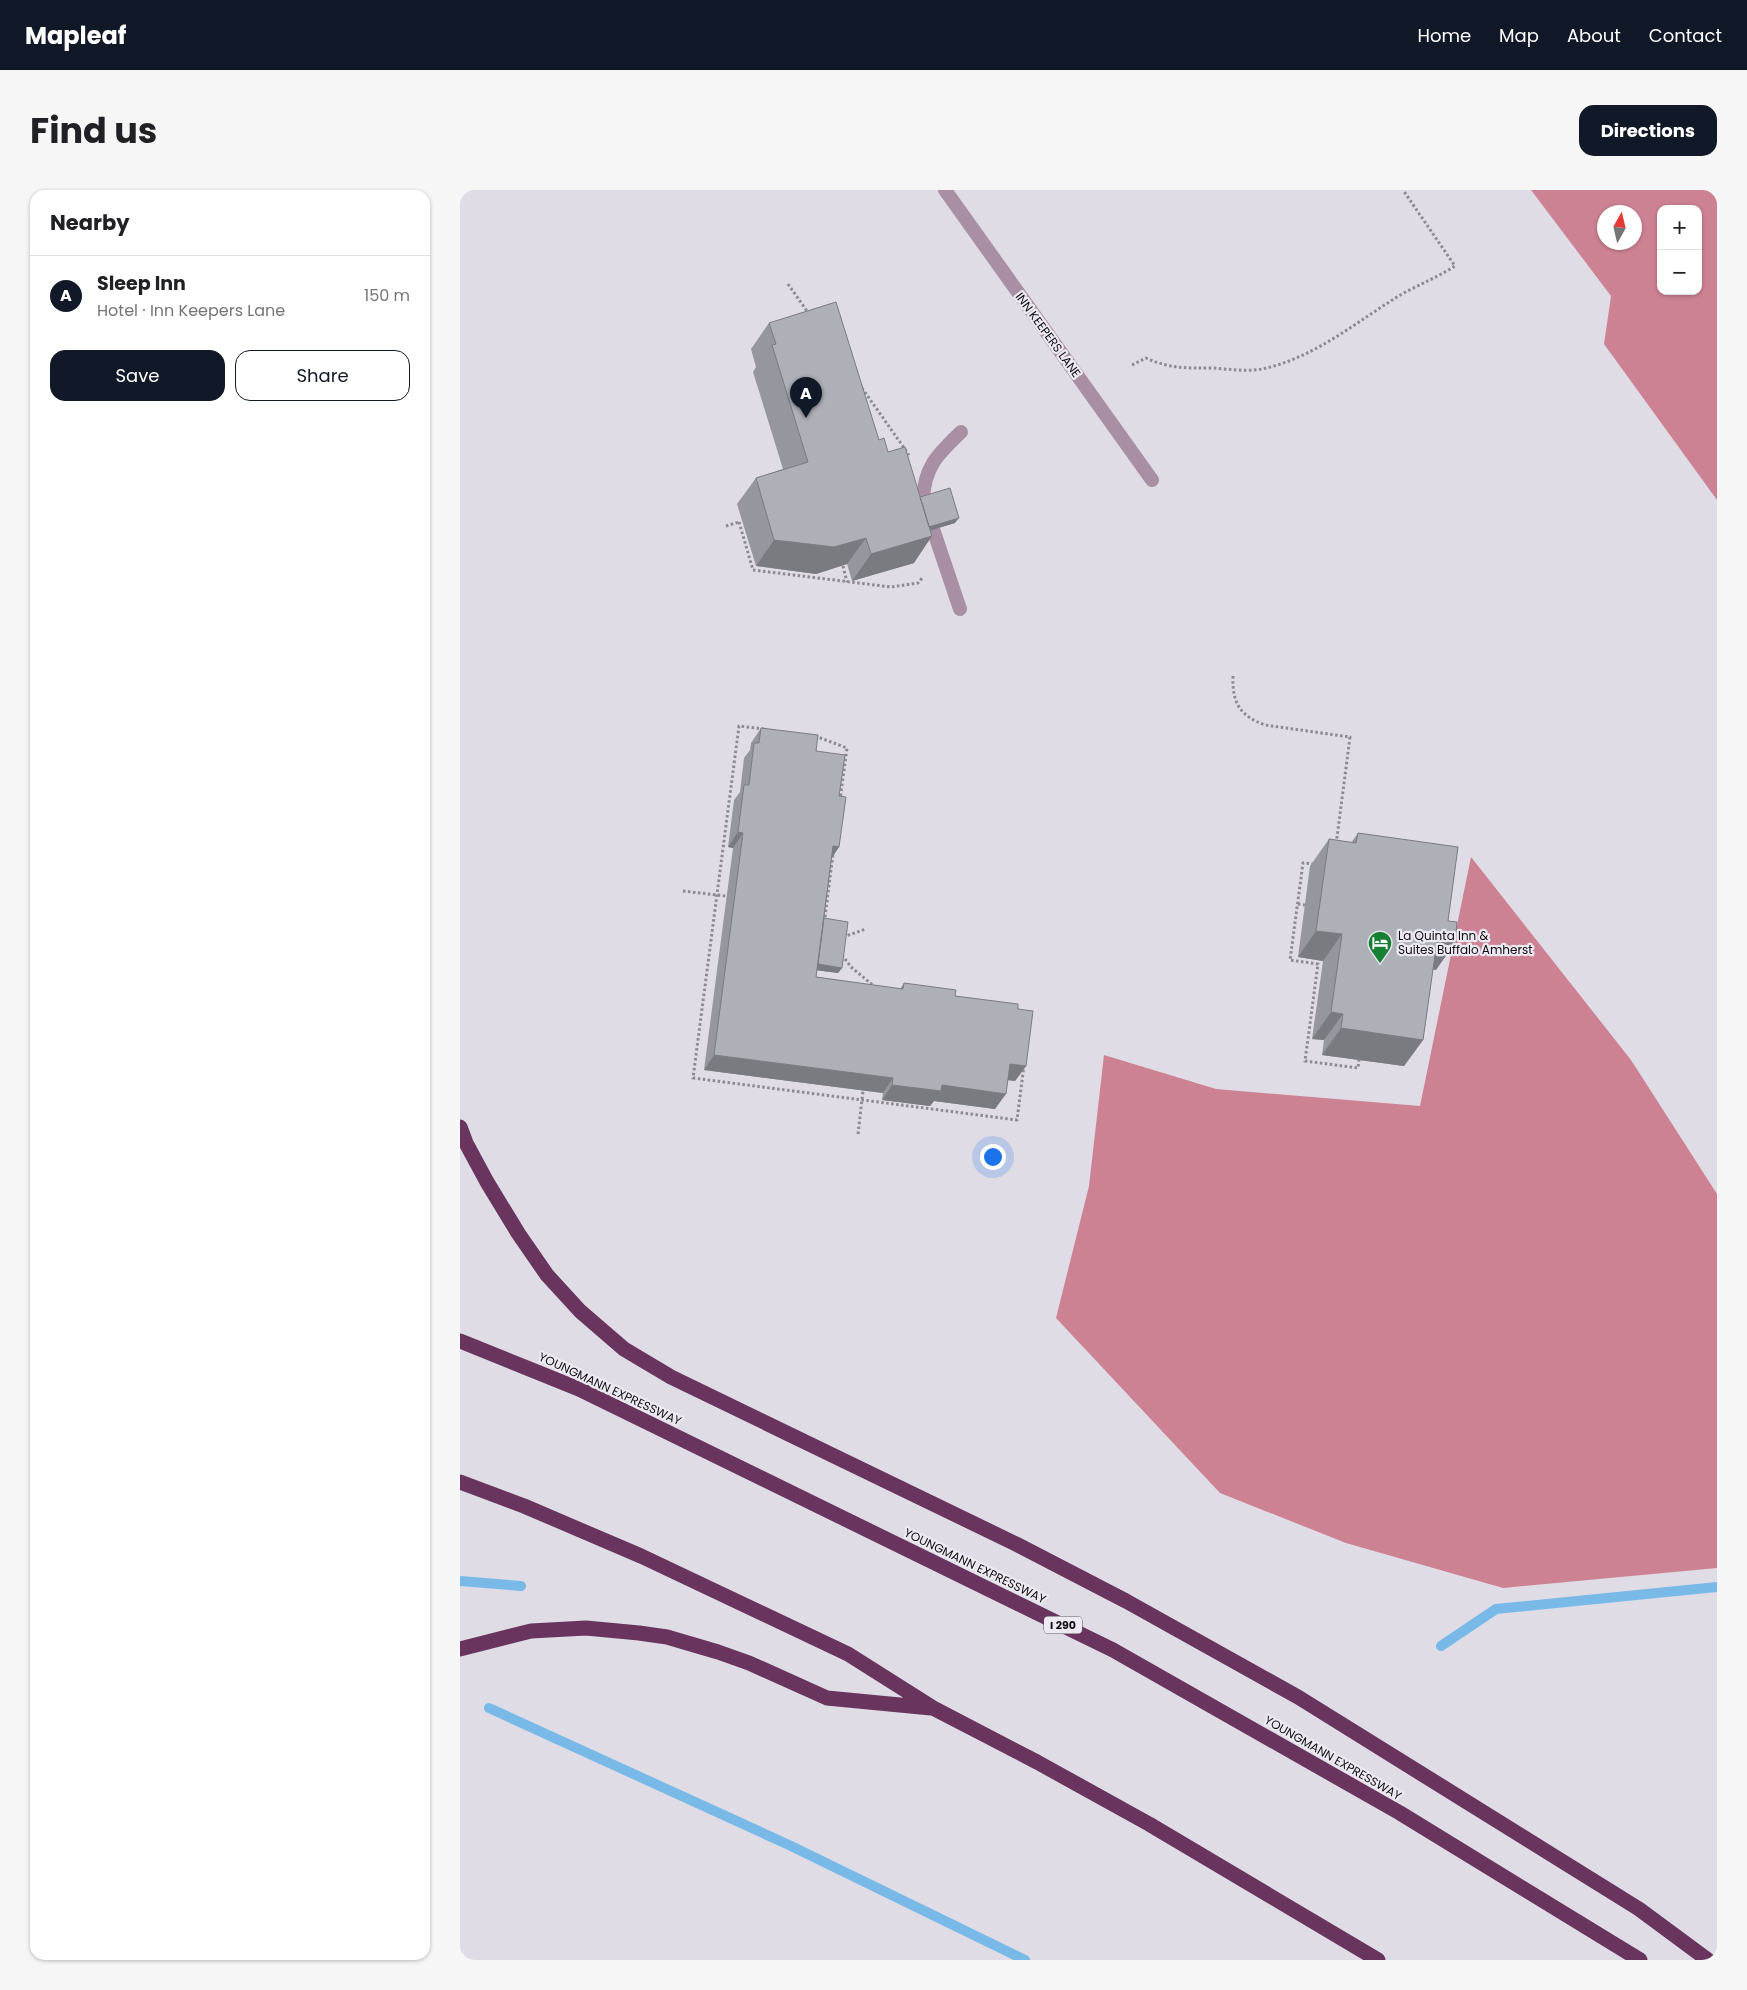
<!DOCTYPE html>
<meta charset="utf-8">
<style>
body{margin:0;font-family:Poppins,sans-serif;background:#f6f6f6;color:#202124}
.controls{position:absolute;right:15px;top:15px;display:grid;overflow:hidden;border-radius:10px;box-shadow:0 1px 4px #0004}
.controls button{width:45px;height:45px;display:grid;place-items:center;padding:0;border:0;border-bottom:1px solid #e0e0e0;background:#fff;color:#202124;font:25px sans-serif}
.compass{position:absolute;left:1137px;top:15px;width:45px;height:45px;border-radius:50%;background:#fff;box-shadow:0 1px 4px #0004;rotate:8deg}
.you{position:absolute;left:532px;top:966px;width:18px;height:18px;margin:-12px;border:4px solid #fff;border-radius:50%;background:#1a73e8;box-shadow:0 0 0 8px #1a73e833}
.badge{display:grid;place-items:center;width:32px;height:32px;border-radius:50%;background:#111827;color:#fff;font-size:16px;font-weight:700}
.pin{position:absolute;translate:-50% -41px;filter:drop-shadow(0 1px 2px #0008)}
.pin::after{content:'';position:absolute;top:26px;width:18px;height:15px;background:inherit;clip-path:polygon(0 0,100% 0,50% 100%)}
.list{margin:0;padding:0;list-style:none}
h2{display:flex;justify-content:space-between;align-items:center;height:65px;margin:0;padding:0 20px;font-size:21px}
h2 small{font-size:16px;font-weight:400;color:#757577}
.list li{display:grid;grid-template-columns:32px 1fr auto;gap:15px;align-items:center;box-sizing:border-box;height:80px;padding:0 20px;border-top:1px solid #e0e0e0}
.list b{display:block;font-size:19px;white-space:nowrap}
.list p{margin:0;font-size:16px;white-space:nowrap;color:#757577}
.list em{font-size:16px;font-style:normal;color:#757577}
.actions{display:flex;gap:10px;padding:15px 20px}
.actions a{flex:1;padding:11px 0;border:1px solid #111827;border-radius:15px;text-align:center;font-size:18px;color:#111827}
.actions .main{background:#111827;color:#fff}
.map{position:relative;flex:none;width:1257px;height:1770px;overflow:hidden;border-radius:15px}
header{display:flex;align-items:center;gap:30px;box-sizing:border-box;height:70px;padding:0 25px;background:#111827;color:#fff}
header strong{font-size:24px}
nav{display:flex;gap:28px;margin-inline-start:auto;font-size:18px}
.intro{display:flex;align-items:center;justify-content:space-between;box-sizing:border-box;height:120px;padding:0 30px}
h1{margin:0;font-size:35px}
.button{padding:12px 22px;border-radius:15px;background:#111827;color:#fff;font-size:18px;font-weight:700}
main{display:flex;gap:30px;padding:0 30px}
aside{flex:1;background:#fff;border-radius:15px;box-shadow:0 1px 4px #0004}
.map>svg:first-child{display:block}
</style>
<header>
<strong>Mapleaf</strong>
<nav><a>Home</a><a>Map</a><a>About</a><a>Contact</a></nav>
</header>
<div class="intro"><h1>Find us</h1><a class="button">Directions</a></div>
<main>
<aside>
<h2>Nearby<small></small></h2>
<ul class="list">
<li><span class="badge">A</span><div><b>Sleep Inn</b><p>Hotel · Inn Keepers Lane</p></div><em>150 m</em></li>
</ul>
<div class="actions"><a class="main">Save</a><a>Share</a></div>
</aside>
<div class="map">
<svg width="1257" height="1770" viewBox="0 0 1257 1770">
<rect width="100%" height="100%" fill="#dfdce5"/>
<path fill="#cd8293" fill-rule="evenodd" d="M1071 0H1257V310L1144 154 1151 106ZM1201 19H1238V101H1201ZM1144 22H1174V52H1144Z
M1011 667 1171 870 1257 1004V1378L1043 1398 886 1353 760 1303 596 1128 629 996 644 865 756 899 960 916Z"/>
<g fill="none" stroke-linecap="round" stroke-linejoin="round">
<path stroke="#79b9e7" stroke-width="10" d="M0 1391 61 1396
M981 1456 1036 1419 1257 1397
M29 1518 329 1655 565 1770"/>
<path stroke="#8c8990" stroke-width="3" stroke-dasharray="2.5 2.5" stroke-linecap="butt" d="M328 94 349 124
M672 175 686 168C710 179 727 178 753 178 768 179 787 182 802 179 855 168 897 131 942 104 960 94 978 87 995 76L943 0
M402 198 449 265
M279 332 293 380 431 397 458 393 463 387
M266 336 279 332
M383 376 387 392
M773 486C772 513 780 526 805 535L890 547 876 655
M304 539 279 536 233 888 557 930 564 875
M355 546 387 558 380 610
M854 674 843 673 830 770 858 774 845 871 898 878 899 870
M223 701 266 706
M838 714 845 715
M366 732 365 727 373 664
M383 747 406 739
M382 765 391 777 415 797
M398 944 403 901"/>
<path stroke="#a98fa3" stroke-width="14" d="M463 310C464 277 478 264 501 242
M473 339 500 419"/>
<path stroke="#a98fa3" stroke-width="14" d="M485 0 692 290"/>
<path stroke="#69355f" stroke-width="15" d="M0 937 6 953 27 992 58 1043 87 1085 120 1121 164 1159 211 1187 556 1354 666 1411 838 1507 1179 1719 1248 1770
M0 1151 119 1199 653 1460 940 1623 1180 1770
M0 1292 64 1316 181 1366 388 1464 475 1519 577 1572 689 1634 918 1770
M0 1459 71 1441 126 1438 179 1443 207 1447 258 1462 289 1473 367 1508 471 1518"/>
</g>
<path fill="#96979e" d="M309 133 419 250 428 262 460 307 495 333 471 340 454 373 392 391 387 374 356 384 296 376 277 314 296 288 323 279 293 182 296 177 291 159Z
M301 538 356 561 379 606V657L372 667 364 729 382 778 378 783 357 780 356 787 440 799 444 793 495 806 558 819 566 876 555 891 548 890 535 919 474 911 470 916 422 910 423 903 244 880 273 658 268 657 274 610 280 602 284 568 290 560 291 553Z
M898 643 976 780 973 779 963 850 944 876 862 865 864 850 852 849 863 771 838 767 850 676 869 649 891 653Z"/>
<path fill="#7a7b81" d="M499 328 495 333 446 348 450 342Z
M472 346 454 373 392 391 411 364Z
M406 348 387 374 356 384 296 376 314 350Z
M278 642 283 643 273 658 268 657Z
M373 656 379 657 369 672Z
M856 741 882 744 863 771 838 767Z
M977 751 995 753 976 780 958 777Z
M358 774 382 778 378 783 354 780Z
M871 822 883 824 864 850 852 849Z
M881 838 963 850 944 876 862 865Z
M254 865 433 888 423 903 244 880Z
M550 874 566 876 555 891 539 889Z
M432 895H482L546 904 535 919 474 911 470 916 422 910Z"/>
<path fill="#aeb0b8" stroke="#7a7b81" d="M376 112 419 250 424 248 428 262 445 257 472 346 411 364 406 348 374 357 314 350 296 288 348 272 312 155 316 154 309 133Z
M490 298 499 328 469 337 460 307Z
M301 538 358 545 356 561 385 565 379 606 386 607 379 657 373 656 356 787 443 799 444 793 496 800 495 806 558 814V819L573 821 566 876 550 874 546 904 482 895 481 901 432 895 433 888 254 865 283 643 278 642 284 595H289L294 553H299Z
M898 643 998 657 988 731 997 732 995 753 977 751 963 850 881 838 883 824 871 822 882 744 856 741 869 649 896 653Z
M364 728 388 732 382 778 358 774Z"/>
<defs>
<symbol id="hotel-pin" viewBox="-11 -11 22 30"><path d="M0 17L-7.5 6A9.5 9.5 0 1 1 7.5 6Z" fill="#178035" stroke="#ede9f2"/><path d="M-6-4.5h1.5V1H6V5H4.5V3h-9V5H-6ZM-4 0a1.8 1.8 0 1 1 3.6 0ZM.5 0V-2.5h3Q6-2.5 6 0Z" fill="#fff"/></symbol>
</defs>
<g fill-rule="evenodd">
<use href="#hotel-pin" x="906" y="739" width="28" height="38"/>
</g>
<g text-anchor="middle" stroke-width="4.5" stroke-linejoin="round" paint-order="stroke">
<rect fill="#ede9f2" stroke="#525054" stroke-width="1" x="584" y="1426.5" width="38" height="17" rx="4"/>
<g font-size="11" font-weight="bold" fill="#100f11">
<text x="603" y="1439">I 290</text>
</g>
<g font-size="12" fill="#100f11" stroke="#ede9f2">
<text transform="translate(588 145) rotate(54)" y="4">INN KEEPERS LANE</text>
<text transform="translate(150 1199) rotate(25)" y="4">YOUNGMANN EXPRESSWAY</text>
<text transform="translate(515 1376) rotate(26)" y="4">YOUNGMANN EXPRESSWAY</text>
<text transform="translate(873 1568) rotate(30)" y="4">YOUNGMANN EXPRESSWAY</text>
</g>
<g font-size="12" fill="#100f11" stroke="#ede9f2" text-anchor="start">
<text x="938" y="750">La Quinta Inn &amp;<tspan x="938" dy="14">Suites Buffalo Amherst</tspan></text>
</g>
</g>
</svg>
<div class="controls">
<button>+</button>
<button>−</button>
</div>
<svg class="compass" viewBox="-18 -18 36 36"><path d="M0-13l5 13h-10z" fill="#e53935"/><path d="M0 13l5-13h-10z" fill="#757577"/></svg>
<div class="you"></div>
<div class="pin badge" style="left:346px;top:228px">A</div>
</div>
</main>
